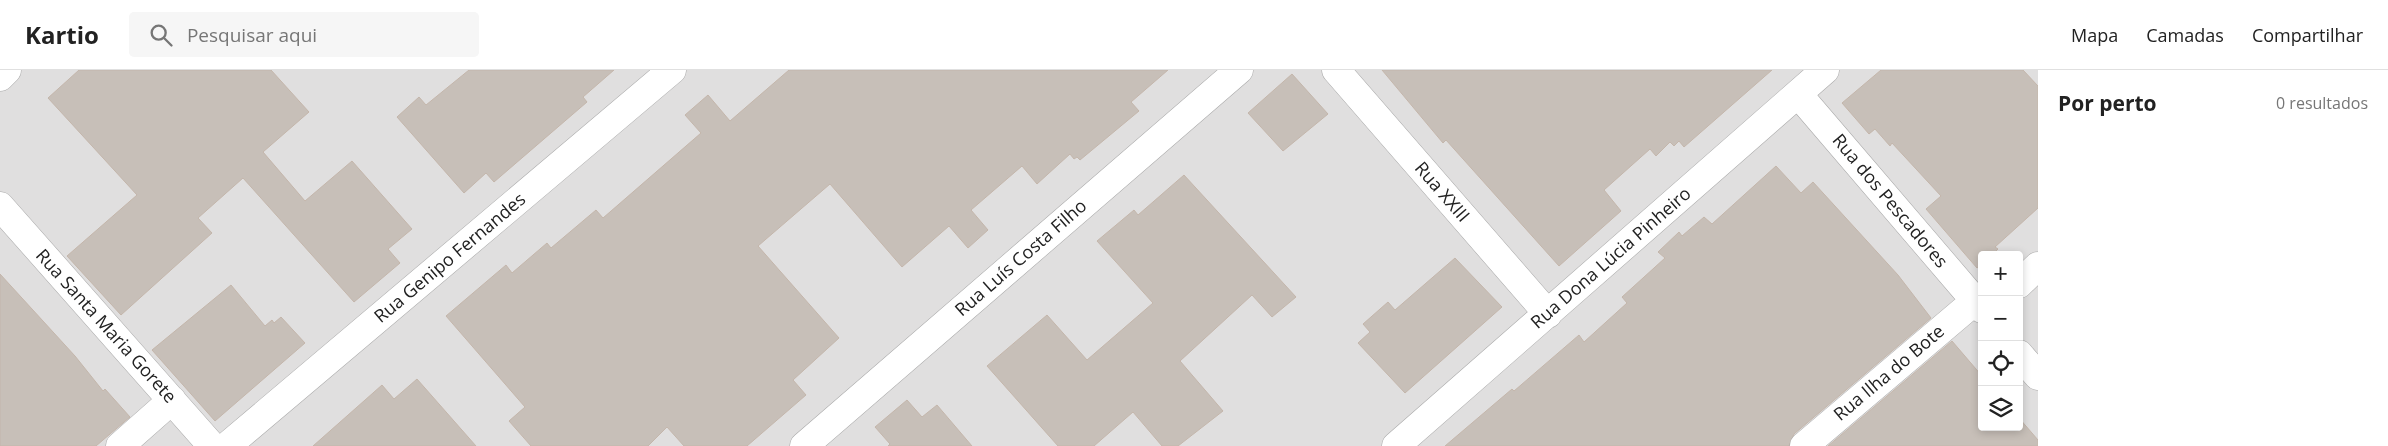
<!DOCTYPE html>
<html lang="pt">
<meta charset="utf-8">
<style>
body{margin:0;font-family:"Open Sans",sans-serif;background:#f6f6f6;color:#222}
.controls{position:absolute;right:15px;bottom:15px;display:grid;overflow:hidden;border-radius:5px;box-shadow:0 2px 8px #0003}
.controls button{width:45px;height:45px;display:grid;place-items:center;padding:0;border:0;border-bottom:1px solid #e0e0e0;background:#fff;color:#222;font:25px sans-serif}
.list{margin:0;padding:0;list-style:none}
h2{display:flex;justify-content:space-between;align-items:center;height:65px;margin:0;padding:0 20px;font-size:21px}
h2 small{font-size:16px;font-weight:400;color:#767676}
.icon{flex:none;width:28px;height:28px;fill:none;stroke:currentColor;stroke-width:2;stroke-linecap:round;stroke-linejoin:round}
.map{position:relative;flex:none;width:2038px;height:376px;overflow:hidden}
header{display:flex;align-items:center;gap:30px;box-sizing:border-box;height:70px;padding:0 25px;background:#fff;border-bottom:1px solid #e0e0e0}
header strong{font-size:24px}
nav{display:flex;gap:28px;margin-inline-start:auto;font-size:18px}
.search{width:350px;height:45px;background:#f6f6f6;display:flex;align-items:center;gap:12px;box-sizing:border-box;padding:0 18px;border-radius:5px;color:#767676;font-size:19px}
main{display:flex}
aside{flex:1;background:#fff}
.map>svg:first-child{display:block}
</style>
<header>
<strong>Kartio</strong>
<div class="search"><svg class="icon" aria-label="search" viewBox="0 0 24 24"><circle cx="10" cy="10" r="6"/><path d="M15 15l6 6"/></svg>Pesquisar aqui</div>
<nav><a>Mapa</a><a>Camadas</a><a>Compartilhar</a></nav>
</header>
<main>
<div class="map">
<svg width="2038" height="376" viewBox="0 0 2038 376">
<rect width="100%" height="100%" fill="#f2efe9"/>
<path fill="#e0dfdf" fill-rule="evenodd" d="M0 0H2038V376H0ZM1982 185H2019V357H1982Z"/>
<path fill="#c7bfb8" stroke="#c4b6ab" d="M79 0H271L309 42 263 82 305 131 352 91 412 159 388 179 400 193 354 232 243 108 198 148 212 163 121 245 67 186 137 125 48 28Z
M469 0H614L583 27 587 32 494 112 486 103 464 123 397 47 419 27 426 35Z
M789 0H1168L1131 32 1139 41 1080 90 1077 87 1074 89 1070 84 1037 114 1022 96 971 140 988 160 968 178 949 156 902 197 830 114 758 176 839 268 793 310 806 325 747 376H684L667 357 648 376H531L509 351 525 337 446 246 506 195 512 203 547 173 551 178 596 140 603 148 701 63 685 45 708 25 730 51Z
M1382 0H1772L1684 77 1679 71 1674 76 1670 72 1656 86 1650 79 1604 120 1621 141 1559 196 1446 70 1443 73Z
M1881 0H2023L2038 16V138L1995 177 1998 179 1992 185H1982V194L1977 198 1926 139 1941 126 1892 73 1890 76 1875 59 1869 64 1842 33Z
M1292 4 1328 44 1283 81 1248 43Z
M1776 96 1801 123 1813 112 1898 205 1931 248 1794 364 1789 376H1445L1512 319 1514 321 1579 265 1584 272 1627 233 1622 227 1665 188 1658 182 1679 162 1682 166 1704 147 1712 154Z
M1184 105 1296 227 1272 247 1252 225 1180 291 1223 341 1178 376H1162L1133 342 1094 376H1058L987 296 1047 245 1087 290 1153 233 1097 171 1134 140 1138 145Z
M1455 188 1502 237 1405 323 1358 273 1370 262 1363 254 1388 232 1395 240Z
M0 204 75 286 103 321 105 319 130 347 96 376H0Z
M231 215 265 256 272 250 274 253 281 247 305 273 215 351 152 280Z
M1952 271 1982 306V357H2019V348L2038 370V376H1828Z
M417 309 476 376H313L382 315 394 329Z
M907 330 922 347 937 335 972 376H888L890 374 875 357Z"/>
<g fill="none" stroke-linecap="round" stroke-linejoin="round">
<defs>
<path id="minor" d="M1336 0 1548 244
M0 7 7 0
M1798 24 1982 239
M0 136 212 376
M2019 214 2038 196
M2019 284 2038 306
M120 376 172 330
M227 376 672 0
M804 376 1239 0
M1396 376 1825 0
M1804 376 1975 231"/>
</defs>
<use href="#minor" stroke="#a9a9a9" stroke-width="29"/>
<use href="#minor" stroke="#fff" stroke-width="28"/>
</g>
<g text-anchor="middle" stroke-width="4" stroke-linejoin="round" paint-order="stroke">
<g font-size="18" fill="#222" stroke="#fff">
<text transform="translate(1442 122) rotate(49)" y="6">Rua XXIII</text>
<text transform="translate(1890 131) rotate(50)" y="6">Rua dos Pescadores</text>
<text transform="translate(450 188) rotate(-40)" y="6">Rua Genipo Fernandes</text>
<text transform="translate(1021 188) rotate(-41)" y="6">Rua Luís Costa Filho</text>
<text transform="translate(1611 188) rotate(-41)" y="6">Rua Dona Lúcia Pinheiro</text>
<text transform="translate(106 256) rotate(48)" y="6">Rua Santa Maria Gorete</text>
<text transform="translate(1889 303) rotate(-40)" y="6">Rua Ilha do Bote</text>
</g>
</g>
</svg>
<div class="controls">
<button>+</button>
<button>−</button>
<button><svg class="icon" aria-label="locate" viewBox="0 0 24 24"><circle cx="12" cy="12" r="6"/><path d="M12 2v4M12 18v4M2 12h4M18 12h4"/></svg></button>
<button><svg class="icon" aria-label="layers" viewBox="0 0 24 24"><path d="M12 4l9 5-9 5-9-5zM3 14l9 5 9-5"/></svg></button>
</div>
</div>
<aside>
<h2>Por perto<small>0 resultados</small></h2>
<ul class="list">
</ul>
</aside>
</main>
